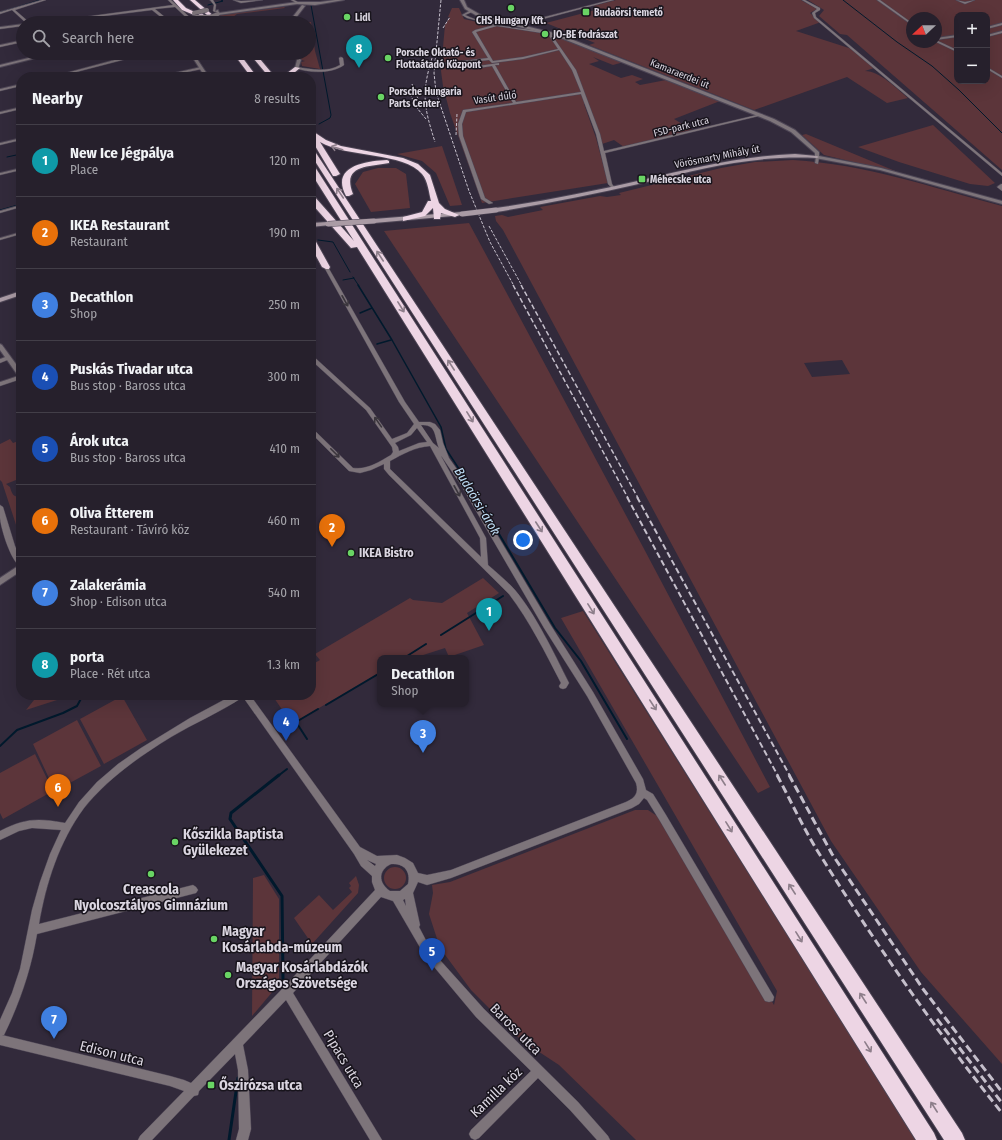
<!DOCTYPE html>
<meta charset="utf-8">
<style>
body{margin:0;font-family:"Fira Sans Condensed",sans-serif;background:#322d38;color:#f1f3f6}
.controls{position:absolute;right:12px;top:12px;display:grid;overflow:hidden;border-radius:8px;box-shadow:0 4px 16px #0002}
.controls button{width:36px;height:36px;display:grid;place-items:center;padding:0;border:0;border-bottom:1px solid #423e48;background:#26202c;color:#f1f3f6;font:20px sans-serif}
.compass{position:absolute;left:906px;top:12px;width:36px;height:36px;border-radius:50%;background:#26202c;box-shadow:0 4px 16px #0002;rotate:248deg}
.you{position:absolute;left:523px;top:540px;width:14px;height:14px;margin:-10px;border:3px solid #fff;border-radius:50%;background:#1a73e8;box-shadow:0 0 0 6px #1a73e833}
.badge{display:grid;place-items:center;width:26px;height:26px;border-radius:50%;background:#8c9099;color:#fff;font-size:13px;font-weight:700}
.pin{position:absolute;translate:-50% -33px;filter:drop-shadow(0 1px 2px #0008)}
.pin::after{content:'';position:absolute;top:21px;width:14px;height:12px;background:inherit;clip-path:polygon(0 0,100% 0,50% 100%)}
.popup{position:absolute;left:377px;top:655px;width:92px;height:52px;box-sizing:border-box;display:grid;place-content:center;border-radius:8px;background:#26202c;filter:drop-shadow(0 1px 3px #0005);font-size:13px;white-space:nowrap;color:#a4a3a9}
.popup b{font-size:15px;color:#f1f3f6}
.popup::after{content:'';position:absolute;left:50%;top:100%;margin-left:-8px;border:8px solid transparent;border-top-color:#26202c}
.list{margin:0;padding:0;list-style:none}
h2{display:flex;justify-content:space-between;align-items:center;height:52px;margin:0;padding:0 16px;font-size:17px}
h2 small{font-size:13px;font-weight:400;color:#a4a3a9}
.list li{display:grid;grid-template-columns:26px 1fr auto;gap:12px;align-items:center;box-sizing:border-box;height:72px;padding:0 16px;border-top:1px solid #423e48}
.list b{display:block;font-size:15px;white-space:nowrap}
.list p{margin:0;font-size:13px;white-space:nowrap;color:#a4a3a9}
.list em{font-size:13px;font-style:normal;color:#a4a3a9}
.icon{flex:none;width:22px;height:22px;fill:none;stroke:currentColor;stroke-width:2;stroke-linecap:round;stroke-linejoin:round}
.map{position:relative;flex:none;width:1002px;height:1140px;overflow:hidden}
.search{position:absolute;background:#26202c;box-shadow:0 4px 16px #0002;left:16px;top:16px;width:300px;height:44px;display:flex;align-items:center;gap:10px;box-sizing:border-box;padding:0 14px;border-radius:22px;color:#a4a3a9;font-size:15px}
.panel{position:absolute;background:#26202c;box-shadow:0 4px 16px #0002;left:16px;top:72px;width:300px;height:628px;border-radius:16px}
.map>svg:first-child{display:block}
</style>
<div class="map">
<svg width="1002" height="1140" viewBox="0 0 1002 1140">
<rect width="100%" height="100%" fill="#322a3b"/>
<path fill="#5c353a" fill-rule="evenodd" d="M616 0H801L817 9 810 13 821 22 796 31 852 49 874 68 865 71C880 71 897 89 908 98L887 103 847 77 754 110 589 45 595 43 546 23 599 9 593 6Z
M808 0H1002V170L847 35 840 34 819 16 824 10ZM957 15H987V81H957ZM912 18H936V42H912Z
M284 7 285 8 237 14 229 20 231 23H228L218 16 227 13Z
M452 8H459L464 19 486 24 554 35 624 62 613 65 593 57 599 61 589 64 621 78 632 75 643 79 635 82 640 85 666 80 720 101 674 119 692 130 624 147 614 140 602 144 588 103 584 104 596 138 608 183 482 203 450 113 443 86 441 71 443 47 445 25 450 17H448Z
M308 22H311L315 51 320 69 302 66 301 62 305 61 301 60 296 53H309V23H305Z
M933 125 995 183 988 186 970 184 899 162 858 147Z
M806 134 900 173 824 155 802 135Z
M442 146 462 205 450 206 436 173 422 161 397 154Z
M793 160C865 164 933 188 1002 206V1064L921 972 831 841 503 230 496 221 495 216 502 215 508 217 543 210 540 207 600 196 607 197 621 195 619 193 721 168 755 162ZM842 360 850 374 812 377 804 363Z
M378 168H396L406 174 410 208 371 212 355 184 363 172Z
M469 223 643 547 770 787 758 793 384 231Z
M10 439 13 443 21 440V478L6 484 10 487C12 494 13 497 21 497L20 537 2 482 0 480V444Z
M483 578 499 593 467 613 484 645 449 657 445 648 414 658H380V672L292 724 272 695H311V662L313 664 320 660 315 654 410 598 413 600 442 603Z
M583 611 910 1130 915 1140H636L559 1065 521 1040 471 990 440 948 429 914 433 893 432 885 450 882 635 810H648L660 818 774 1005 777 991 561 618Z
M38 695H58L57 700 26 710Z
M122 696 147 740 104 764 80 719Z
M77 720 101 766 55 791 33 744Z
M35 754 53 791 3 819 0 813V773Z
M384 878a11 11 0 1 1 22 0a11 11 0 1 1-22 0Z
M264 875 279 899V984L252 1016 253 878Z
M356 876 359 885 358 893 312 944 294 918 319 895 333 910 352 892 349 888 351 886 349 883Z"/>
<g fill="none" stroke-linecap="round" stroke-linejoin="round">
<path stroke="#00192c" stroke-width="1" d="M843 0 897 42 932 66 959 90 1002 133
M208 5 223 1 221 0
M311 5 331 115 330 118 319 124
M0 12 40 0
M7 157 21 154
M0 210 21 204
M318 240 333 242 350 272
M353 277 359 286
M343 280 354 278"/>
<path stroke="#00192c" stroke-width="1.5" d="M358 285 392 340 441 427 446 449 478 498
M360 313 372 308
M377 344 391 340"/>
<path stroke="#00192c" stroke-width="2" d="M477 497 555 628 581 661 627 739
M441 635 503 596
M404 658 426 644
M326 705 380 673
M307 739 296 722 318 709
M0 746 17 730 63 713 77 706 83 695
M278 776 287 769"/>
<path stroke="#00192c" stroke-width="3" d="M279 775 231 813 230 819 282 896 283 980
M229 1140 238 1078"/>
<defs>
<path id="minor" d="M42 0H46L15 10 30 23H26L12 10 0 14V12Z
M168 0H171L196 23H192L175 7 155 9 166 18 156 23H152L162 18 152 10 48 23H39L173 5Z
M210 0H213L216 5 215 12 213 11 214 5Z
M233 0 241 1 263 0 241 3Z
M291 0H294L300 3 298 4Z
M610 0H614L517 26 514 25Z
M802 0H805L820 8V10L815 13 816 17 1002 173V176L814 18 812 13 817 9Z
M877 0H880L912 23V25Z
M956 0 965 2 975 0 965 4Z
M471 10 472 12 465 15C487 26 526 29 551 32V34L576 70 600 134 604 151 761 114 763 115 605 153 612 184 615 188 613 189 608 184 596 134 581 94 466 112 462 124 463 136 485 198 493 203 489 204 481 199 459 136 458 124 463 110 513 103 492 66 472 69 471 67 499 63V65H495L516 102 581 92 572 70 559 50 523 59 492 63 489 60 443 65 444 63 488 58 472 32 475 30 494 25 467 18 462 15ZM497 26 548 34 558 49 523 57 493 61 476 32Z
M115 21 116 23H108L109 22Z
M1002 23V25L987 29V27Z
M23 24V26L0 29V27Z
M1002 31V33L987 37V35Z
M957 35V37L936 40V38Z
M23 40V42L0 47V45Z
M936 40 957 50V52L936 42Z
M137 54 138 56 57 77H51Z
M341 57 343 58 344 65C332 74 308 73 295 68L297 67C311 69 327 73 340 65L339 58Z
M201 67 202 69 163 77H156Z
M987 67 1002 76V78L987 69Z
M21 84V86L0 91V89Z
M21 107V109L0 114V112Z
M21 138V140L0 145V143Z
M816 156 819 157 818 164 815 163Z
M21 168V170L0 175V173Z
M1001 184H1002V191L997 187Z
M21 205V207L0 213V211Z
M21 232V234L0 240V238Z
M324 266 328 267 405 402 419 422H430L435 424 440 430 443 443 449 458 466 482 550 624 593 692 643 779 646 790 653 794 666 815 774 997 773 1001 769 1002 765 1001 660 821 647 800 644 798 639 804 632 808 451 878 427 885 418 882 413 893 420 925 419 927 431 950 484 1009 578 1102 608 1136 610 1140H597L570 1110 538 1078 479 1138 475 1140 471 1138 469 1134 471 1130 531 1071 476 1017 425 956 393 901 381 897 293 993 382 1140H370L286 1000 243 1045 248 1070 251 1129 248 1140H236L239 1129 238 1070 235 1054 199 1091 198 1095 194 1096 152 1140H138L140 1136 184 1091 170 1086 0 1045V1020L12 993 20 969 32 910 40 882 50 854 61 830 32 828 19 831 0 840V831C25 818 38 818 65 823L79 802 97 782 118 764 141 748 190 718 233 695H250L360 847 377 856 397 855 405 858 413 863 418 873 427 875 451 870 626 802C635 798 639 793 636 783L587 696 544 628 461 485 442 457 441 456 486 538 488 565C497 573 507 581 515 590 536 615 554 653 569 683L566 688 563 689 560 688 559 686 561 683C545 652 530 622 509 594L389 475 384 469V464L371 470 360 473 349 471 311 433V428L313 429 353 468C367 470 379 462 391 455L393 452 392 447 366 410 311 360V355L313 356 370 408 392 439 407 433 414 424 399 402 324 267ZM421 425C437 424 434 436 439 448L433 443ZM417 428 427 442 419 443 399 451 398 447 395 443 411 435ZM430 446 480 538 481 557 390 469V461C403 454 415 447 430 446ZM243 697 354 854 361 866 372 876V882L375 890 283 988 191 1083 184 1080 170 1076 2 1035H4C20 1002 31 970 37 934L196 893 198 890 196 887 193 885 39 924C46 883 59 842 84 808 107 779 140 756 171 737 194 723 221 712 243 697ZM367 860 376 864 375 866ZM391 864C404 863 411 871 408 884L400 891H390C378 883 378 870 391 864ZM405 899 406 906 403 900Z
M8 356 11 358 10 359 0 363V359Z
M21 375V379L0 386V382Z
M0 505 3 507 15 546 21 559V567C11 562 1 529 0 518 0 513 0 509 0 505Z
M132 695H140C138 699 136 700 132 698Z"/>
<path id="tertiary" d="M335 0H344L315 5 297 4 218 15 215 11 218 10 219 13 297 2H320Z
M460 0H464L467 7 481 15 558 34 774 119 795 130 819 152V156L881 168 1002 201V204L880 170 815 158V153L791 132 770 121 556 36 479 17 465 9Z
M302 5 305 6 292 23H288Z
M174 21 175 23H166L167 22Z
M49 53H56L0 67V65Z
M128 53 147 55 180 53 147 57Z
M188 53 195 56 209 77H205L193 58 188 55Z
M290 53H294L301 60 298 69 295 68 297 60Z
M0 344 2 345 21 371V378L19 377 0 350Z
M21 564V571L0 585V578Z"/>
<path id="secondary" d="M795 154 817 156 819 157 817 158C753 155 704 168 643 183 594 194 545 204 496 212L493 210 496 208C545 201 594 191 642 180 693 168 742 156 795 154Z
M462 212 464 213V215L374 223 371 221 374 219Z
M328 222 331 224 330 225 311 227V223Z
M21 291V295L0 302V298Z"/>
<path id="motorway" d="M173 0H178L186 8 197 13 194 15 182 10Z
M190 0H195L222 23H216Z
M201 13 203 14 209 23H203L198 15Z
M233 53H239L257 77H251Z
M249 53H255L275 77H269Z
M295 67 300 68 289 77H282Z
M311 130 326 140 341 146 403 158 418 164 430 175 439 203 445 209 459 215 455 217 441 213 440 219H434L433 208 425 216 403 221V217L422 212 428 201H431C429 193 428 181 422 174 404 152 347 158 320 142L340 174 336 176H333L311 139 313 136 311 135Z
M311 148 314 150 962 1133 965 1140H944L311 155Z
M387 160 389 161V163C370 167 341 164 353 194L349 196H346C330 166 366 161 387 160Z
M311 165 315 167 934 1133 937 1140H916L357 247 351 248 311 203V196H314L354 241 311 173Z
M311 238 315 240 330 267 329 269H326L322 267 311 247Z"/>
</defs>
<use href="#minor" stroke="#4d4555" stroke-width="1"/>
<use href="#tertiary" stroke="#4d4555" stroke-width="2"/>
<use href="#secondary" stroke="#4d4555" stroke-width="2"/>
<use href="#motorway" stroke="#4d4555" stroke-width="2"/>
<use href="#minor" fill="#7d747a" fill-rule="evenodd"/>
<use href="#tertiary" fill="#7d747a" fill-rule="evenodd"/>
<use href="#secondary" fill="#aa9ba5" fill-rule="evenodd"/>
<use href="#motorway" fill="#edd5e4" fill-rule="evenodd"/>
<path stroke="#c5bfcb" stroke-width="1" stroke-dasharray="3 1.5" stroke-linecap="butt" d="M441 0 434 73 436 92 469 191 490 242 514 286
M443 28 450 17
M432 58C421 94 424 107 435 142
M412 84 418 99
M410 94 417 108 426 119
M456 135 457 114
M489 226 522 286"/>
<path stroke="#c5bfcb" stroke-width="1.5" stroke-dasharray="5 2.5" stroke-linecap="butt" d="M513 285 628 498
M521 285 638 498"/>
<path stroke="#c5bfcb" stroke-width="2" stroke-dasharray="6 3" stroke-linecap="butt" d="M627 497 778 776
M637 497 790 776"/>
<path stroke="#c5bfcb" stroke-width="3" stroke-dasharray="8 4" stroke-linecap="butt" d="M777 775C792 803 805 832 822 858 877 946 937 1032 1002 1113
M789 775 832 854 923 989 1002 1092
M937 1019 1002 1103"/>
<defs>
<path id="tertiary-bridge" d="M194 13 207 10
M174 22 197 17H210L218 14"/>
<path id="secondary-bridge" d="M462 214 496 210
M328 224 374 221"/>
</defs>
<use href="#tertiary-bridge" stroke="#4d4555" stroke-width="4.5" stroke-linecap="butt"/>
<use href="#secondary-bridge" stroke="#4d4555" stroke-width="6" stroke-linecap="butt"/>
<use href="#tertiary-bridge" stroke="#7d747a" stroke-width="4"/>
<use href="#secondary-bridge" stroke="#aa9ba5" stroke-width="5"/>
</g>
<defs><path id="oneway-shaft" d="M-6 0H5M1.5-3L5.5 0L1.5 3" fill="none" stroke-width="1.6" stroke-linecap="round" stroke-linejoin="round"/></defs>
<g stroke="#8d7e8a">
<use href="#oneway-shaft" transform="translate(337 148) rotate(-162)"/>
<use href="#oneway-shaft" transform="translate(340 193) rotate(-124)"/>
<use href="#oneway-shaft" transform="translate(380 256) rotate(-123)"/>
<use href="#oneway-shaft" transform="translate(401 307) rotate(58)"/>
<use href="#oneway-shaft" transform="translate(451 365) rotate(-123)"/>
<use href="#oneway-shaft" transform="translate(470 417) rotate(58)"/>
<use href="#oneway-shaft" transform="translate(539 527) rotate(57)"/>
<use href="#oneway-shaft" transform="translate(591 609) rotate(58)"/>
<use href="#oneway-shaft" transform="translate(653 705) rotate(57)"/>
<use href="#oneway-shaft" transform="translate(722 780) rotate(-123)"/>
<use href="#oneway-shaft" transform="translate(729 827) rotate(58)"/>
<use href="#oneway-shaft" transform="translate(792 889) rotate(-123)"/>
<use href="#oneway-shaft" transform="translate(799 937) rotate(58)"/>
<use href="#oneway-shaft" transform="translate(863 998) rotate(-123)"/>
<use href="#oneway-shaft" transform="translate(868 1047) rotate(58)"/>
<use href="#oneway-shaft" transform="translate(934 1107) rotate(-123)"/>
</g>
<g stroke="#3b363d">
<use href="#oneway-shaft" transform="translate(345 301) rotate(61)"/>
<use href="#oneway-shaft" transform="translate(378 422) rotate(-125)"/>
<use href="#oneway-shaft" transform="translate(335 453) rotate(45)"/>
<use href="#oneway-shaft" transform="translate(457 491) rotate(61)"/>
</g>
<g fill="#69d464" stroke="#18141c" stroke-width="1.5">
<circle cx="511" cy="8" r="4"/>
<rect x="582" y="8" width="8" height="8" rx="2"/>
<circle cx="347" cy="17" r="4"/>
<circle cx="545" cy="34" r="4"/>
<circle cx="388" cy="58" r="4"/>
<circle cx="381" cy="97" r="4"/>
<rect x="638" y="175" width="8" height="8" rx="2"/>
<circle cx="351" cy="553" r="4"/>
<circle cx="175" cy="842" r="4"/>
<circle cx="151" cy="874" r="4"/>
<circle cx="214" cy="939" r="4"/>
<circle cx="228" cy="975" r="4"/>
<rect x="207" y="1081" width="8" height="8" rx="2"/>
</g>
<g text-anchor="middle" stroke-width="3" stroke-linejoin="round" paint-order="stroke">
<g font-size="10" font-weight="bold" fill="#dad5e0" stroke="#18141c" text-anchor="start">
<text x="594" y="16">Budaörsi temető</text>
<text x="355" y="21">Lidl</text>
<text x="511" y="24" text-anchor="middle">CHS Hungary Kft.</text>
<text x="553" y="38">JO-BE fodrászat</text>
<text x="396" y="56">Porsche Oktató- és<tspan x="396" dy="12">Flottaátadó Központ</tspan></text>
<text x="389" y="95">Porsche Hungaria<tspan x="389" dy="12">Parts Center</tspan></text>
<text x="650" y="183">Méhecske utca</text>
</g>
<g font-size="10" fill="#dad5e0" stroke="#18141c">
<text transform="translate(680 73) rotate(22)" y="4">Kamaraerdei út</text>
<text transform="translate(495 97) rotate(-8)" y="4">Vasút dűlő</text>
<text transform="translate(681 126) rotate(-14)" y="4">FSD-park utca</text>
<text transform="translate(717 156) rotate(-11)" y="4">Vörösmarty Mihály út</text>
</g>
<g font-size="12" font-weight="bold" fill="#dad5e0" stroke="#18141c" text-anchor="start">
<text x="359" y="557">IKEA Bistro</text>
</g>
<g font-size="13" font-style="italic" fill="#c0e0f8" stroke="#18141c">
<text transform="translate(478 501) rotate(59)" y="5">Budaörsi-árok</text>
</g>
<g font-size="14" font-weight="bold" fill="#dad5e0" stroke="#18141c" text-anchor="start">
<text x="183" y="839">Kőszikla Baptista<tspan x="183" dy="16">Gyülekezet</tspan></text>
<text x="151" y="894" text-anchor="middle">Creascola<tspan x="151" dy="16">Nyolcosztályos Gimnázium</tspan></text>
<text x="222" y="936">Magyar<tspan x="222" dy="16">Kosárlabda-múzeum</tspan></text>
<text x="236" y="972">Magyar Kosárlabdázók<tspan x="236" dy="16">Országos Szövetsége</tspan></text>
<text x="219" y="1090">Őszirózsa utca</text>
</g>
<g font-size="14" fill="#dad5e0" stroke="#18141c">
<text transform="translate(516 1029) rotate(45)" y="5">Baross utca</text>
<text transform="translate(112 1053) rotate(14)" y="5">Edison utca</text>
<text transform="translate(344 1059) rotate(59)" y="5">Pipacs utca</text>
<text transform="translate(496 1092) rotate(-44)" y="5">Kamilla köz</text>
</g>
</g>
</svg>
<div class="controls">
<button>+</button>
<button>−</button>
</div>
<svg class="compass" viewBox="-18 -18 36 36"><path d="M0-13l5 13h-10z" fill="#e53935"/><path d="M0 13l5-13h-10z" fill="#a4a3a9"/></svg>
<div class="you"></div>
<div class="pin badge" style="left:489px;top:631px;background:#0f9aa8">1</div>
<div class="pin badge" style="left:332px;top:547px;background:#e8710a">2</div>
<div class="pin badge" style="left:423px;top:753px;background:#3f7fe0">3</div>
<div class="popup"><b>Decathlon</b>Shop</div>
<div class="pin badge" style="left:286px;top:741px;background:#1a4fb4">4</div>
<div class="pin badge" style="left:432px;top:971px;background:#1a4fb4">5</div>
<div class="pin badge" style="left:58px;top:807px;background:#e8710a">6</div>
<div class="pin badge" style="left:54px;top:1039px;background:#3f7fe0">7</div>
<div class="pin badge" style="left:359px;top:68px;background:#0f9aa8">8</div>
<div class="search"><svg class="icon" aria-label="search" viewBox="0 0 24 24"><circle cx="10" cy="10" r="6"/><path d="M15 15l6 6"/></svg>Search here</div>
<section class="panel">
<h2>Nearby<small>8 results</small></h2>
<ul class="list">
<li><span class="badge" style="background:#0f9aa8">1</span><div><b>New Ice Jégpálya</b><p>Place</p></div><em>120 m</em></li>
<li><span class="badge" style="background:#e8710a">2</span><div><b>IKEA Restaurant</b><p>Restaurant</p></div><em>190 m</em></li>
<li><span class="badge" style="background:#3f7fe0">3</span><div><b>Decathlon</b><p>Shop</p></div><em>250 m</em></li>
<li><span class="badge" style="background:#1a4fb4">4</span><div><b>Puskás Tivadar utca</b><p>Bus stop · Baross utca</p></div><em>300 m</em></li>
<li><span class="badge" style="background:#1a4fb4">5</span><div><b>Árok utca</b><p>Bus stop · Baross utca</p></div><em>410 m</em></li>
<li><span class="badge" style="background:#e8710a">6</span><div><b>Oliva Étterem</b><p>Restaurant · Távíró köz</p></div><em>460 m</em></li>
<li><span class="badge" style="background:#3f7fe0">7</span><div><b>Zalakerámia</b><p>Shop · Edison utca</p></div><em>540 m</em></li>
<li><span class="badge" style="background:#0f9aa8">8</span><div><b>porta</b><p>Place · Rét utca</p></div><em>1.3 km</em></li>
</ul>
</section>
</div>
